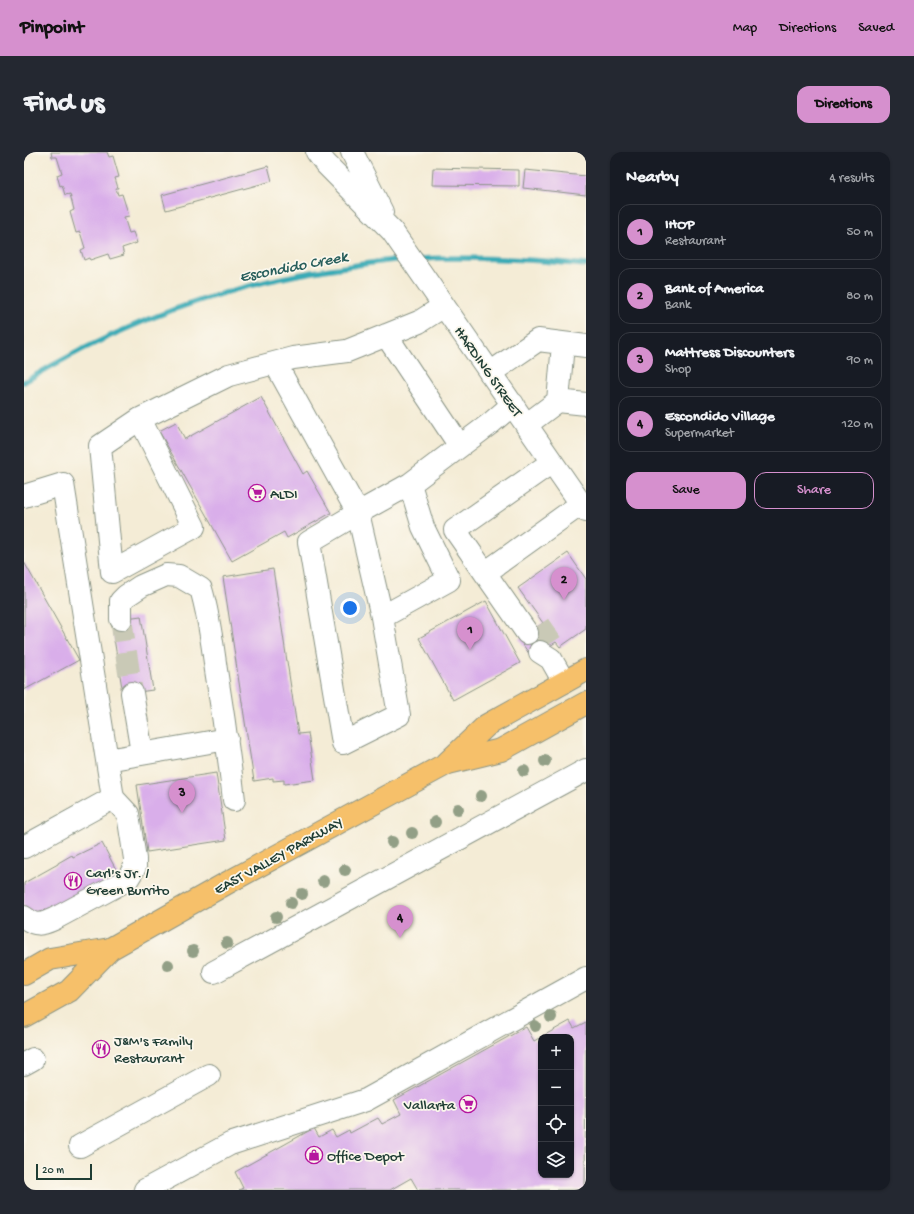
<!DOCTYPE html>
<meta charset="utf-8">
<style>
body{margin:0;font-family:"Gochi Hand",sans-serif;background:#242831;color:#f1f3f6}
.controls{position:absolute;right:12px;bottom:12px;display:grid;overflow:hidden;border-radius:8px;box-shadow:0 1px 3px #0004}
.controls button{width:36px;height:36px;display:grid;place-items:center;padding:0;border:0;border-bottom:1px solid #363941;background:#171b24;color:#f1f3f6;font:20px sans-serif}
.scale{position:absolute;left:12px;bottom:10px;width:56px;box-sizing:border-box;padding-left:4px;border:2px solid #1f3d34;border-top:0;font-size:11px;line-height:14px;white-space:nowrap;color:#1f3d34;-webkit-text-stroke:3px #fbf7ec;paint-order:stroke}
.you{position:absolute;left:326px;top:456px;width:14px;height:14px;margin:-10px;border:3px solid #fff;border-radius:50%;background:#1a73e8;box-shadow:0 0 0 6px #1a73e833}
.badge{display:grid;place-items:center;width:26px;height:26px;border-radius:50%;background:#d690ce;color:#111;font-size:13px;font-weight:700}
.pin{position:absolute;translate:-50% -33px;filter:drop-shadow(0 1px 2px #0008)}
.pin::after{content:'';position:absolute;top:21px;width:14px;height:12px;background:inherit;clip-path:polygon(0 0,100% 0,50% 100%)}
.list{margin:0;padding:0;list-style:none}
h2{display:flex;justify-content:space-between;align-items:center;height:52px;margin:0;padding:0 16px;font-size:17px}
h2 small{font-size:13px;font-weight:400;color:#9ea1a6}
.list li{display:grid;grid-template-columns:26px 1fr auto;gap:12px;align-items:center;box-sizing:border-box;height:56px;margin:0 8px 8px;padding:0 8px;border:1px solid #363941;border-radius:12px}
.list b{display:block;font-size:15px;white-space:nowrap}
.list p{margin:0;font-size:13px;white-space:nowrap;color:#9ea1a6}
.list em{font-size:13px;font-style:normal;color:#9ea1a6}
.actions{display:flex;gap:8px;padding:12px 16px}
.actions a{flex:1;padding:9px 0;border:1px solid #d690ce;border-radius:12px;text-align:center;font-size:14px;color:#d690ce}
.actions .main{background:#d690ce;color:#111}
.icon{flex:none;width:22px;height:22px;fill:none;stroke:currentColor;stroke-width:2;stroke-linecap:round;stroke-linejoin:round}
.map{position:relative;flex:none;width:562px;height:1038px;overflow:hidden;border-radius:12px}
header{display:flex;align-items:center;gap:24px;box-sizing:border-box;height:56px;padding:0 20px;background:#d690ce;color:#111}
header strong{font-size:19px}
nav{display:flex;gap:22px;margin-inline-start:auto;font-size:14px}
.intro{display:flex;align-items:center;justify-content:space-between;box-sizing:border-box;height:96px;padding:0 24px}
h1{margin:0;font-size:28px}
.button{padding:10px 18px;border-radius:12px;background:#d690ce;color:#111;font-size:14px;font-weight:700}
main{display:flex;gap:24px;padding:0 24px}
aside{flex:1;background:#171b24;border-radius:12px;box-shadow:0 1px 3px #0004}
.map>svg:first-child{display:block}
</style>
<header>
<strong>Pinpoint</strong>
<nav><a>Map</a><a>Directions</a><a>Saved</a></nav>
</header>
<div class="intro"><h1>Find us</h1><a class="button">Directions</a></div>
<main>
<div class="map">
<svg width="562" height="1038" viewBox="0 0 562 1038">
<rect width="100%" height="100%" fill="#fbf7ec"/>
<filter id="ink" filterUnits="userSpaceOnUse"><feTurbulence type="fractalNoise" baseFrequency=".025" numOctaves="2"/><feDisplacementMap in="SourceGraphic" scale="8" xChannelSelector="R" yChannelSelector="G"/><feConvolveMatrix kernelMatrix="1 2 1 2 8 2 1 2 1" color-interpolation-filters="sRGB"/></filter>
<filter id="wash" filterUnits="userSpaceOnUse"><feTurbulence type="fractalNoise" baseFrequency=".012" numOctaves="4" result="noise"/><feDisplacementMap in="SourceGraphic" scale="16" xChannelSelector="R" yChannelSelector="G"/><feGaussianBlur stdDeviation="0.9" result="paint"/><feColorMatrix in="noise" values="0 0 0 0 0 0 0 0 0 0 0 0 0 0 0 0 0 1.4 0 .05"/><feComposite in="paint" operator="in"/></filter>
<g filter="url(#wash)">
<rect width="100%" height="100%" fill="#f4ecd6"/>
<g fill="none" stroke-linecap="round" stroke-linejoin="round">
<path stroke="#3aabb6" stroke-width="5.5" d="M393 107C450 104 505 107 562 113
M0 230C100 169 212 129 328 114 346 111 364 108 382 107"/>
</g>
<g id="blocks">
<path fill="#d9aeea" fill-rule="evenodd" d="M27 0H83L85 5 89 4 95 25 91 26 94 36H92L94 43 98 42 105 64 100 65 105 81 109 80 113 91 98 96 100 103 86 107 84 102 66 108 65 106 60 108 57 98 61 96 56 80 52 81 46 60 50 58 46 42 41 43 38 33 36 34 33 23 38 21 33 5H28Z
M244 14 248 29 142 58 138 43Z
M409 16 495 18V34L408 33Z
M501 18 562 24V43L499 36Z
M237 245 279 322 283 319 307 361 263 386 260 380 208 409 135 279 152 270 161 287Z
M544 401 562 427V477L536 495 532 490 508 506 495 487 519 471 494 436Z
M0 410 55 508 0 538Z
M249 417 274 582 284 581 291 628 260 632V628L249 629V626L230 629 199 425Z
M462 449 496 511 429 548 395 486Z
M117 464 129 538 99 542 87 468Z
M192 621 202 688 123 700 113 633Z
M78 691 97 727 18 766 0 757V731L34 712V711L48 703 49 705Z
M546 869 550 876 562 870 561 1038H394L387 1026 366 1038H215L219 1036 211 1020 290 976 295 985 308 978 312 985 325 978 326 981 354 966 358 972 377 962 370 948 502 875 510 889ZM517 885H547V1023H517Z"/>
</g>
</g>
<g filter="url(#ink)">
<use href="#blocks" fill-opacity="0" stroke="#8a9485" stroke-width="1"/>
<g fill="none" stroke-linecap="round" stroke-linejoin="round">
<path stroke="#c9c9b6" stroke-width="22" stroke-dasharray="22 11" stroke-linecap="butt" d="M97 467 108 541
M515 473 528 492"/>
<defs>
<path id="minor" d="M293 0 301 11 368 79 562 359
M328 0 358 60
M362 183 436 294
M251 211 334 361 358 465 375 563 319 591 285 390 334 361 386 332 467 271 489 252
M466 221 514 188 562 194
M534 249 539 192
M116 267 170 375 88 420 76 294 116 267 205 223 269 206 323 199 395 170 420 154
M502 273 534 249 562 252
M0 344 39 332 89 646 0 695
M461 421 557 352
M358 465 425 428 399 375 386 332
M97 467V449L102 444 117 434 142 423 155 424 177 437C185 463 188 490 192 518 199 561 205 604 210 648
M503 481 431 378 528 310
M516 500 527 507 540 530
M108 541 118 601
M83 608 203 587
M0 765C12 774 17 773 30 767L103 728 111 715V707L104 662 89 646
M190 820 562 618
M0 912 9 907
M56 994 185 923
M121 1038 206 992 342 948 562 826"/>
<path id="major" d="M424 610 463 573 562 518
M0 822 26 807 86 797
M0 864 45 839 86 797 203 731 424 611 477 598 562 551"/>
</defs>
<use href="#minor" stroke="#8a9485" stroke-width="24"/>
<use href="#major" stroke="#8a9485" stroke-width="24"/>
<use href="#minor" stroke="#fff" stroke-width="22"/>
<use href="#major" stroke="#f6c06b" stroke-width="22"/>
</g>
<g fill="#929f86">
<circle cx="521" cy="609" r="6"/>
<circle cx="500" cy="619" r="6"/>
<circle cx="457" cy="644" r="6"/>
<circle cx="434" cy="657" r="6"/>
<circle cx="411" cy="670" r="6"/>
<circle cx="388" cy="681" r="6"/>
<circle cx="368" cy="690" r="6"/>
<circle cx="321" cy="718" r="6"/>
<circle cx="299" cy="729" r="6"/>
<circle cx="278" cy="742" r="6"/>
<circle cx="267" cy="751" r="6"/>
<circle cx="252" cy="765" r="6"/>
<circle cx="203" cy="791" r="6"/>
<circle cx="169" cy="799" r="6"/>
<circle cx="144" cy="813" r="6"/>
<circle cx="527" cy="865" r="6"/>
<circle cx="511" cy="874" r="6"/>
</g>
</g>
<defs>
<symbol id="supermarket-ring" viewBox="-11 -11 22 22"><circle r="9.5" fill="#fbf7ec" stroke="#b5179e" stroke-width="1.5"/><path d="M-6-5.5h2.5l.6 2H6L4.5 2H-2.5L-4.4-4H-6ZM-1.5 3.2a1.3 1.3 0 1 0 .1 0ZM3 3.2a1.3 1.3 0 1 0 .1 0Z" fill="#b5179e"/></symbol>
<symbol id="restaurant-ring" viewBox="-11 -11 22 22"><circle r="9.5" fill="#fbf7ec" stroke="#b5179e" stroke-width="1.5"/><path d="M-5-6h1v4h1v-4h1v4h1v-4h1v5L-1.5 .5V6h-2V.5L-5-1ZM5-6V6H3V1.5H1.5Q1.5-4 5-6Z" fill="#b5179e"/></symbol>
<symbol id="shop-ring" viewBox="-11 -11 22 22"><circle r="9.5" fill="#fbf7ec" stroke="#b5179e" stroke-width="1.5"/><path d="M-5-2.5h2.3a2.7 3.5 0 0 1 5.4 0H5L5.5 6h-11ZM-1.5-2.5h3a1.5 2.3 0 0 0-3 0Z" fill="#b5179e"/></symbol>
</defs>
<g fill-rule="evenodd">
<use href="#supermarket-ring" x="223" y="331" width="20" height="20"/>
<use href="#restaurant-ring" x="39" y="719" width="20" height="20"/>
<use href="#restaurant-ring" x="67" y="887" width="20" height="20"/>
<use href="#supermarket-ring" x="434" y="942" width="20" height="20"/>
<use href="#shop-ring" x="280" y="993" width="20" height="20"/>
</g>
<g text-anchor="middle" stroke-width="3.5" stroke-linejoin="round" paint-order="stroke">
<g font-size="15" fill="#1f3d34" stroke="#fbf7ec">
<text transform="translate(465 219) rotate(55)" y="5">HARDING STREET</text>
<text transform="translate(254 703) rotate(-29)" y="5">EAST VALLEY PARKWAY</text>
</g>
<g font-size="15" fill="#1f3d34" stroke="#fbf7ec" text-anchor="start">
<text x="246" y="346">ALDI</text>
<text x="62" y="725">Carl's Jr. /<tspan x="62" dy="17">Green Burrito</tspan></text>
<text x="90" y="893">J&amp;M's Family<tspan x="90" dy="17">Restaurant</tspan></text>
<text x="431" y="957" text-anchor="end">Vallarta</text>
<text x="303" y="1008">Office Depot</text>
</g>
<g font-size="16" font-style="italic" fill="#275e5b" stroke="#fbf7ec">
<text transform="translate(269 113) rotate(-11)" y="6">Escondido Creek</text>
</g>
</g>
</svg>
<div class="controls">
<button>+</button>
<button>−</button>
<button><svg class="icon" aria-label="locate" viewBox="0 0 24 24"><circle cx="12" cy="12" r="6"/><path d="M12 2v4M12 18v4M2 12h4M18 12h4"/></svg></button>
<button><svg class="icon" aria-label="layers" viewBox="0 0 24 24"><path d="M12 4l9 5-9 5-9-5zM3 14l9 5 9-5"/></svg></button>
</div>
<div class="scale">20 m</div>
<div class="you"></div>
<div class="pin badge" style="left:446px;top:498px">1</div>
<div class="pin badge" style="left:540px;top:448px">2</div>
<div class="pin badge" style="left:158px;top:661px">3</div>
<div class="pin badge" style="left:376px;top:786px">4</div>
</div>
<aside>
<h2>Nearby<small>4 results</small></h2>
<ul class="list">
<li><span class="badge">1</span><div><b>IHOP</b><p>Restaurant</p></div><em>50 m</em></li>
<li><span class="badge">2</span><div><b>Bank of America</b><p>Bank</p></div><em>80 m</em></li>
<li><span class="badge">3</span><div><b>Mattress Discounters</b><p>Shop</p></div><em>90 m</em></li>
<li><span class="badge">4</span><div><b>Escondido Village</b><p>Supermarket</p></div><em>120 m</em></li>
</ul>
<div class="actions"><a class="main">Save</a><a>Share</a></div>
</aside>
</main>
